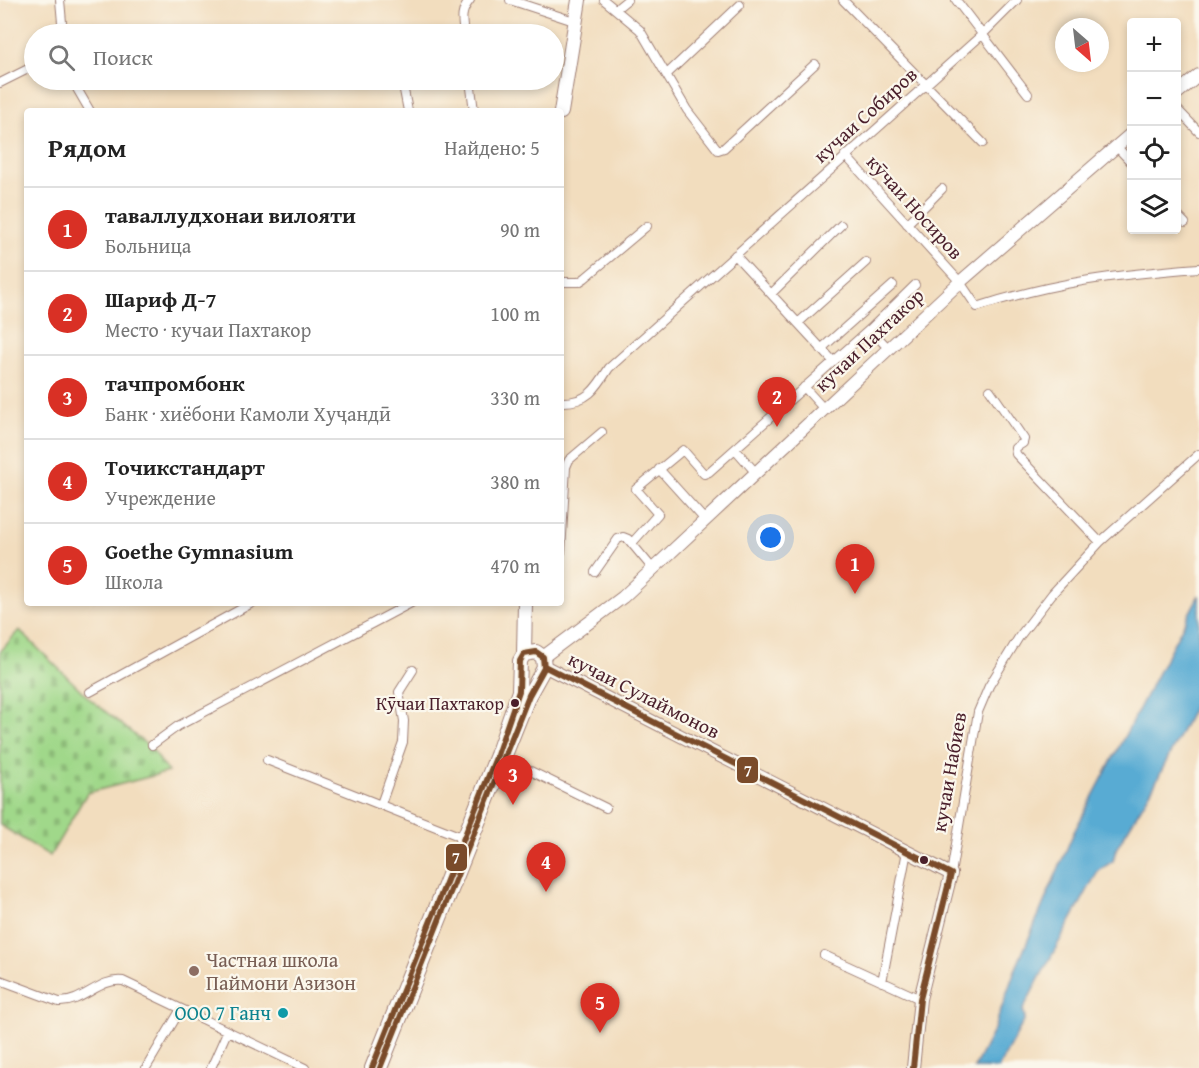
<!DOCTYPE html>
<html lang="ru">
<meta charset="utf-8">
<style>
body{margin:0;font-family:"Gentium Book Plus",serif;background:#f6f6f6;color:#222}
.controls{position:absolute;right:18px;top:18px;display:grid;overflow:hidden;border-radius:6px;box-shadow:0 3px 9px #0003}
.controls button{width:54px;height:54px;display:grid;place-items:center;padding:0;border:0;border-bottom:2px solid #e0e0e0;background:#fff;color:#222;font:30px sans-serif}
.compass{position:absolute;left:1055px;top:18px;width:54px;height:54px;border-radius:50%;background:#fff;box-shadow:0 3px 9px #0003;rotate:152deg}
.you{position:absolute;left:771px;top:538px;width:21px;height:21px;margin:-15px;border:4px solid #fff;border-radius:50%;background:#1a73e8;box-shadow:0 0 0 9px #1a73e833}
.badge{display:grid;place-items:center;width:39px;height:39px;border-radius:50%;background:#d93025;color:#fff;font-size:20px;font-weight:700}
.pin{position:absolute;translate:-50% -50px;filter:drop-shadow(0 2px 3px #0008)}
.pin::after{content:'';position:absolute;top:32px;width:21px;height:18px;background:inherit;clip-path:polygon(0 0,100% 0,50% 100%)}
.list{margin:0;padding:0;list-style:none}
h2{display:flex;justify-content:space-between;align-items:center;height:78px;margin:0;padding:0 24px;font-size:26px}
h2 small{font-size:20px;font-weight:400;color:#767676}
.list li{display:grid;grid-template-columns:39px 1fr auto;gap:18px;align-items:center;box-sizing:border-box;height:84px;padding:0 24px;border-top:2px solid #e0e0e0}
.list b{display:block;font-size:22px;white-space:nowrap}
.list p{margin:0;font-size:20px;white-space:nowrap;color:#767676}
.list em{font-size:20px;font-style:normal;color:#767676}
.icon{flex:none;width:33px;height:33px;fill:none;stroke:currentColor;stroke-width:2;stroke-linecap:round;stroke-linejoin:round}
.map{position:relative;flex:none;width:1199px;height:1068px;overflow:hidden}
.search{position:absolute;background:#fff;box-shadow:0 3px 9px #0003;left:24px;top:24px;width:540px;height:66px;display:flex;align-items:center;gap:15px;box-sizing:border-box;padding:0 21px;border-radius:33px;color:#767676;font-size:22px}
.panel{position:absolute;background:#fff;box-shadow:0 3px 9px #0003;left:24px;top:108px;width:540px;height:498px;border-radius:6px}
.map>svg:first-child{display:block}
</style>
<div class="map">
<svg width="1199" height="1068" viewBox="0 0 1199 1068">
<defs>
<pattern id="cemetery-stones" width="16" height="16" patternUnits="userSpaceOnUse" patternTransform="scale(1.5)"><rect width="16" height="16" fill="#a0d88a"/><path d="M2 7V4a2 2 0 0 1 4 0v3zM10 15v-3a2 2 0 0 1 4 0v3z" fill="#8bb977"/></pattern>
</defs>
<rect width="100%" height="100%" fill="#fbf7ec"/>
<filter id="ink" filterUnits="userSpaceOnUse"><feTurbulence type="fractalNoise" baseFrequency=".0167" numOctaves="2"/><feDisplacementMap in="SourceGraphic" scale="12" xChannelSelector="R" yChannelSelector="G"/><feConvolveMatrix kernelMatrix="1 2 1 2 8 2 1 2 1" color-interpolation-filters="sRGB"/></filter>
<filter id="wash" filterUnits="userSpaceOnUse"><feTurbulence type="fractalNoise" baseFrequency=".008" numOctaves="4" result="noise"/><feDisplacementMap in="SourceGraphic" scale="24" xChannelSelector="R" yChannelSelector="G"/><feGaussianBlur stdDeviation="1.35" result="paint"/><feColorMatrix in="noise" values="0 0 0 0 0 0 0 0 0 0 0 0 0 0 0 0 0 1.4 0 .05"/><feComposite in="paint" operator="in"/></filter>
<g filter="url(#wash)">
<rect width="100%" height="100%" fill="#f2ddbe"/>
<path fill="url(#cemetery-stones)" stroke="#757c5a" stroke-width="1.5" d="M19 630 90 699 152 749 168 772 87 793 50 856 0 825V652Z"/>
<path fill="#58abd3" stroke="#51657f" stroke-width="1.5" d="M1199 595V696L1154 786 1116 849 1113 861 1098 871 1040 977 1023 1009 1025 1019 998 1068H974L994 1029 1014 973 1074 832Z"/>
</g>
<g filter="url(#ink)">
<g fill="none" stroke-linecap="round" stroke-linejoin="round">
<defs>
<path id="street" d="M60 0 63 34
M510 0 574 21
M604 0 640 30 687 110 718 150 724 148 815 64
M843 0 983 143
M956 0 1028 94
M616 9 627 0
M464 34C462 20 460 12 470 0
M667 74 740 5
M72 80 90 111
M402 80 408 111
M470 80 474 111
M0 83 34 66
M1176 108 1199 132
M1116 146 1132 163
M845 155 960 282 977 307C1053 282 1120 274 1199 268
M1176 214 1185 223
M907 224 942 189
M735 255 833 361
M561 282H579L585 278 647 226
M771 294 841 225
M798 323 866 262
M870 329 889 349
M821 349 893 285
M804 387 824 409
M990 390 1024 439 1023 443 1015 448 1016 454 1100 542
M561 402C587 403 596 389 609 368L984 33 1017 0
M735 449 756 473
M659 469 705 520
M632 543 658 514 636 489 683 450 704 474 709 472 870 329 915 285
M561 552 566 467 569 460 602 432
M595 572 618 539 623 537 628 539 653 569
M90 692 252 603
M152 745 178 726 411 603
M504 758 606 808
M267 760 464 838
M381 804 403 742 404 721 399 692 413 670
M951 874 978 712 989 686 1019 637 1052 594 1100 542 1199 454
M824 955 920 999
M0 980 59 1002C83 1003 99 978 123 981L305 1068
M882 982 907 851
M146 1068 181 1009
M211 1068 227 1032"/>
<path id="secondary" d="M1176 94 1199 75
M543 657 623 597 960 282 1132 133
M544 666 951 874 920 999 913 1068"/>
<path id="primary" d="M561 112 579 0
M524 654 525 603
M372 1068 497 755 519 691 520 661 524 654 536 652 543 657 544 668 529 695 380 1068"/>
</defs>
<use href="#street" stroke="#9e7e74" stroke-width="10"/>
<use href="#secondary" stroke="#9e7e74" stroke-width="14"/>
<use href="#primary" stroke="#9e7e74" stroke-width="16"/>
<use href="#street" stroke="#fff" stroke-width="8"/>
<use href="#secondary" stroke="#fff" stroke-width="12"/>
<use href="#primary" stroke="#fff" stroke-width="14"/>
<defs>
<path id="bus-1" d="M544 666 951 874
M372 1068 497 755 519 691 520 661 524 654 536 652 543 657 544 668 529 695 380 1068
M913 1068 920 999 951 874"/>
</defs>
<use href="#bus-1" stroke="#fbf7ec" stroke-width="10"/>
<use href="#bus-1" stroke="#7a4b2a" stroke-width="6"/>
</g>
</g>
<g fill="#4a1f2b" stroke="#fbf7ec" stroke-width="2">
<circle cx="515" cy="703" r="5"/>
<circle cx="924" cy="860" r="5"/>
</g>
<circle fill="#8d6e63" stroke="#fbf7ec" stroke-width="2" cx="194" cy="971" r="6"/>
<circle fill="#0f9aa8" stroke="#fbf7ec" stroke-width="2" cx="283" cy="1013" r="6"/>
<g text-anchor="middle" stroke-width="4.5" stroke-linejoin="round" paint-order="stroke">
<g font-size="18" fill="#4a1f2b" stroke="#fbf7ec" text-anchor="end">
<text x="504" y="710">Кӯчаи Пахтакор</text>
</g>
<g font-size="20" fill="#4a1f2b" stroke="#fbf7ec">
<text transform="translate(865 115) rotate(-42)" y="7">кучаи Собиров</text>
<text transform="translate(915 207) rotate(48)" y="7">кӯчаи Носиров</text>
<text transform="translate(869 340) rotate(-43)" y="7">кучаи Пахтакор</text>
<text transform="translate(644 695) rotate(27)" y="7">кучаи Сулаймонов</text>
<text transform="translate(949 772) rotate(-80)" y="7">кучаи Набиев</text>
</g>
<g font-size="20" fill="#785e54" stroke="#fbf7ec" text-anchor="start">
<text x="206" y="967">Частная школа<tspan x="206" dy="23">Паймони Азизон</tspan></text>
</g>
<g font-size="20" fill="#0d838f" stroke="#fbf7ec" text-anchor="end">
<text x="271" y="1020">ООО 7 Ганч</text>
</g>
</g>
<g stroke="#fbf7ec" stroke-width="2">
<rect x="736" y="756" width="23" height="28" rx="6" fill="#7a4b2a"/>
<rect x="445" y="843" width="23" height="29" rx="6" fill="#7a4b2a"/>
</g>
<g font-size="16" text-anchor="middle" font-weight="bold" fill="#fff">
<text x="748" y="776">7</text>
<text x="456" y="863">7</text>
</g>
</svg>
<div class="controls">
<button>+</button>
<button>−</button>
<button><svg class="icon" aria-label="locate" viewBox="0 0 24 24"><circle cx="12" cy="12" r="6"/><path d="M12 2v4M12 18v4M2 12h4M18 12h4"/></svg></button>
<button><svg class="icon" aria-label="layers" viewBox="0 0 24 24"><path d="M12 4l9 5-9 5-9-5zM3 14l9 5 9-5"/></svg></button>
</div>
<svg class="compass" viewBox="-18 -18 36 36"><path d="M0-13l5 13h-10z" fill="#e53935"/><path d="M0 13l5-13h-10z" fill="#767676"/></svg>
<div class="you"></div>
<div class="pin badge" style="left:855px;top:594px">1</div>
<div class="pin badge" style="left:777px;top:427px">2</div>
<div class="pin badge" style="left:513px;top:805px">3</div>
<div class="pin badge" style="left:546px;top:892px">4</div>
<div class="pin badge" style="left:600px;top:1033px">5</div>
<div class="search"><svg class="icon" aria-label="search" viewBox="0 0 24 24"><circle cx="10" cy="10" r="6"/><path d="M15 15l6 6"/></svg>Поиск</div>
<section class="panel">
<h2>Рядом<small>Найдено: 5</small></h2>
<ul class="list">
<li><span class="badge">1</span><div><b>таваллудхонаи вилояти</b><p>Больница</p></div><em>90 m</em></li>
<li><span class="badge">2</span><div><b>Шариф Д-7</b><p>Место · кучаи Пахтакор</p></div><em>100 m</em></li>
<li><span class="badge">3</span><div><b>тачпромбонк</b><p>Банк · хиёбони Камоли Хуҷандӣ</p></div><em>330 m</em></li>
<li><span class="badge">4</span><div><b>Точикстандарт</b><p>Учреждение</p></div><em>380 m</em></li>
<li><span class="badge">5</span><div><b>Goethe Gymnasium</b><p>Школа</p></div><em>470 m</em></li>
</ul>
</section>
</div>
